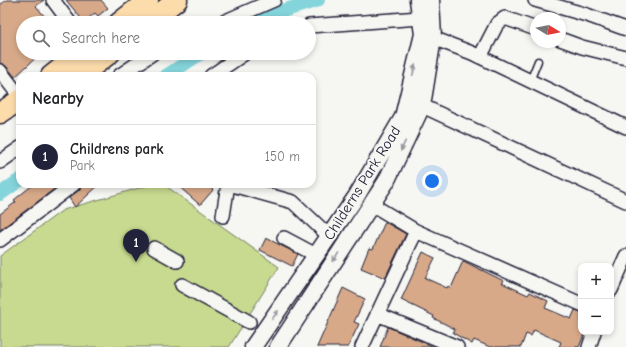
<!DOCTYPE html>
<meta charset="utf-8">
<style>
body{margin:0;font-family:"Comic Neue",sans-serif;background:#f2f2f2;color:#202124}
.controls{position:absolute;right:12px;bottom:12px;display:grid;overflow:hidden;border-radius:8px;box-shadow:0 2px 6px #0003}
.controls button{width:36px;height:36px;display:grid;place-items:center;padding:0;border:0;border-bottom:1px solid #e0e0e0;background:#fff;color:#202124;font:20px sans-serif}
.compass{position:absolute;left:530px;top:12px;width:36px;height:36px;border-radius:50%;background:#fff;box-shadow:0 2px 6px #0003;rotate:100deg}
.you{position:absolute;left:432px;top:181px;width:14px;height:14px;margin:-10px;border:3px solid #fff;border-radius:50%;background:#1a73e8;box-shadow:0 0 0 6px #1a73e833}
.badge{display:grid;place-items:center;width:26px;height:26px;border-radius:50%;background:#22223b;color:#fff;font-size:13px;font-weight:700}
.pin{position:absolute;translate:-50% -33px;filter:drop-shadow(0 1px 2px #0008)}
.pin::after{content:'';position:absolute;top:21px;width:14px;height:12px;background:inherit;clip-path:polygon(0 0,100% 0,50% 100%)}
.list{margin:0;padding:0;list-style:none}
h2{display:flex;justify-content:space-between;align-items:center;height:52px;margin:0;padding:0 16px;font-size:17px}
h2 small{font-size:13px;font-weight:400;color:#757577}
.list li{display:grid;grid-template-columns:26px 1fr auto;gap:12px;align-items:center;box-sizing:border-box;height:64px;padding:0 16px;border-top:1px solid #e0e0e0}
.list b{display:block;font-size:15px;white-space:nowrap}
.list p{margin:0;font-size:13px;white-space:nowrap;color:#757577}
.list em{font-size:13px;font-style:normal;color:#757577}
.icon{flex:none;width:22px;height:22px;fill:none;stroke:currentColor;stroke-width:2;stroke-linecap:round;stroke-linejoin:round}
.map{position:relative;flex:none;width:626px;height:347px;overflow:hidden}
.search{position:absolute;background:#fff;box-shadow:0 2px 6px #0003;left:16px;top:16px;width:300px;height:44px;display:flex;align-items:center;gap:10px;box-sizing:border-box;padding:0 14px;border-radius:22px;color:#757577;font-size:15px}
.panel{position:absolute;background:#fff;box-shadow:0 2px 6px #0003;left:16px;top:72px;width:300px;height:116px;border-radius:12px}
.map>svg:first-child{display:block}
</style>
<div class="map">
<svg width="626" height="347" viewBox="0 0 626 347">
<rect width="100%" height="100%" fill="#f6f6f2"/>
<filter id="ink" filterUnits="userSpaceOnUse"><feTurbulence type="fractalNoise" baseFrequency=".025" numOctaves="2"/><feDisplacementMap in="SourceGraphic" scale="8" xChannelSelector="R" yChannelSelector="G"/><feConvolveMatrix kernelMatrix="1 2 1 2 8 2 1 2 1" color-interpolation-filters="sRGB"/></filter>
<g filter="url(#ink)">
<path fill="#c7da8f" stroke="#747e65" d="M153 184H163L279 267 229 347H0V256L63 210Z"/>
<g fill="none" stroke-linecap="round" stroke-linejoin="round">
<path stroke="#84d5db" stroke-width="14" d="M257 23 279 12 318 0
M166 76 201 53
M0 194 20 180"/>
</g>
<path fill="#d7a989" stroke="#22223b" d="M6 0H44L36 6 50 23H23V53H41L15 77 6 66 0 63V5Z
M66 0H101L108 8 98 16 95 13 84 22Z
M34 184H61L0 230V214L16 202 14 200Z
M82 184H100L75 207 69 198 79 190Z
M176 184H206L213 190 200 205Z
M385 222 406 234 385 278 361 268 369 248 373 249Z
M266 238 298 254 292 266 260 250Z
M423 252 435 258 425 278 447 288 448 286 451 288 463 261 504 281 502 283 528 295 530 292 548 301 545 308 571 319 575 310 581 312V332H585L579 347H559L561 342 534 330 531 336 526 334 521 347H490L474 340 472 344 453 333 455 329 433 318 434 316 401 300Z
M343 288 365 299 354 322 359 324 348 347H317Z
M388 327 402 333 434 347H380Z"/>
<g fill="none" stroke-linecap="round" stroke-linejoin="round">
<defs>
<path id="service" d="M530 81 538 61"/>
<path id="minor" d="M53 0 70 23
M535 0 587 15 626 29
M221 23 274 0
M309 26 420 18
M425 35 472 53 626 127
M560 39 582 47 626 58
M480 57 497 24 505 18 536 29
M0 71 20 97
M119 76 153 53
M211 76 245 53
M414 102 626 201
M0 162 20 148
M229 184 293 202 329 236
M371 204 416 231 581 304
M223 216 228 184
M284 238 316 255
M0 240 74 184
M154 248 177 261
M182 285 249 322
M611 290 626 256
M377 314 457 347
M362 347 416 231
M589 347 594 332"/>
<path id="tertiary" d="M253 347 356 197 403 117 423 34 418 0
M278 347 386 182 422 106 433 38 431 0"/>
<path id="primary" d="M119 23 148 0
M148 23 177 0
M51 76 80 53
M80 76 110 53
M0 113 20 100"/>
</defs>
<use href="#service" stroke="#22223b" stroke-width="9"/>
<use href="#minor" stroke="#22223b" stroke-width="16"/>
<use href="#tertiary" stroke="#22223b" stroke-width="19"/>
<use href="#primary" stroke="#22223b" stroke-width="23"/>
<use href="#service" stroke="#f6f6f2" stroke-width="6"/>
<use href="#minor" stroke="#f6f6f2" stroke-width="13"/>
<use href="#tertiary" stroke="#f6f6f2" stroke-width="16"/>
<use href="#primary" stroke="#fddcac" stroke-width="20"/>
</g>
<defs><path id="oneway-solid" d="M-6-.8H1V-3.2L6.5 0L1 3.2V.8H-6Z"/></defs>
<g fill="#9797a0">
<use href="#oneway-solid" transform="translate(414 70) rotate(-76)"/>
<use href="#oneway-solid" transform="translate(403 146) rotate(115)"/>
<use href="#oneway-solid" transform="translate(336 257) rotate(123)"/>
<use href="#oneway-solid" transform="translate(275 315) rotate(-55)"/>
</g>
</g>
<g text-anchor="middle" stroke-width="4" stroke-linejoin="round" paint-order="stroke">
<g font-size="15" fill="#22223b" stroke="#f6f6f2">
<text transform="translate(362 183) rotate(-58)" y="5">Childerns Park Road</text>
</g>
</g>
</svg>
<div class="controls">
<button>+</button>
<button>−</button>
</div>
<svg class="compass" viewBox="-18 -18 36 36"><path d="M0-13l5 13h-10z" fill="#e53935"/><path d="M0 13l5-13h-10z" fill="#757577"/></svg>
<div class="you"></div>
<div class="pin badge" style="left:136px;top:262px">1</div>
<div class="search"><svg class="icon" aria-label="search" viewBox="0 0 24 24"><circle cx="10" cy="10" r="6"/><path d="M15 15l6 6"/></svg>Search here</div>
<section class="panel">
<h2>Nearby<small></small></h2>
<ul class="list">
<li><span class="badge">1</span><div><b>Childrens park</b><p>Park</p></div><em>150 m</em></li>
</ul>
</section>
</div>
